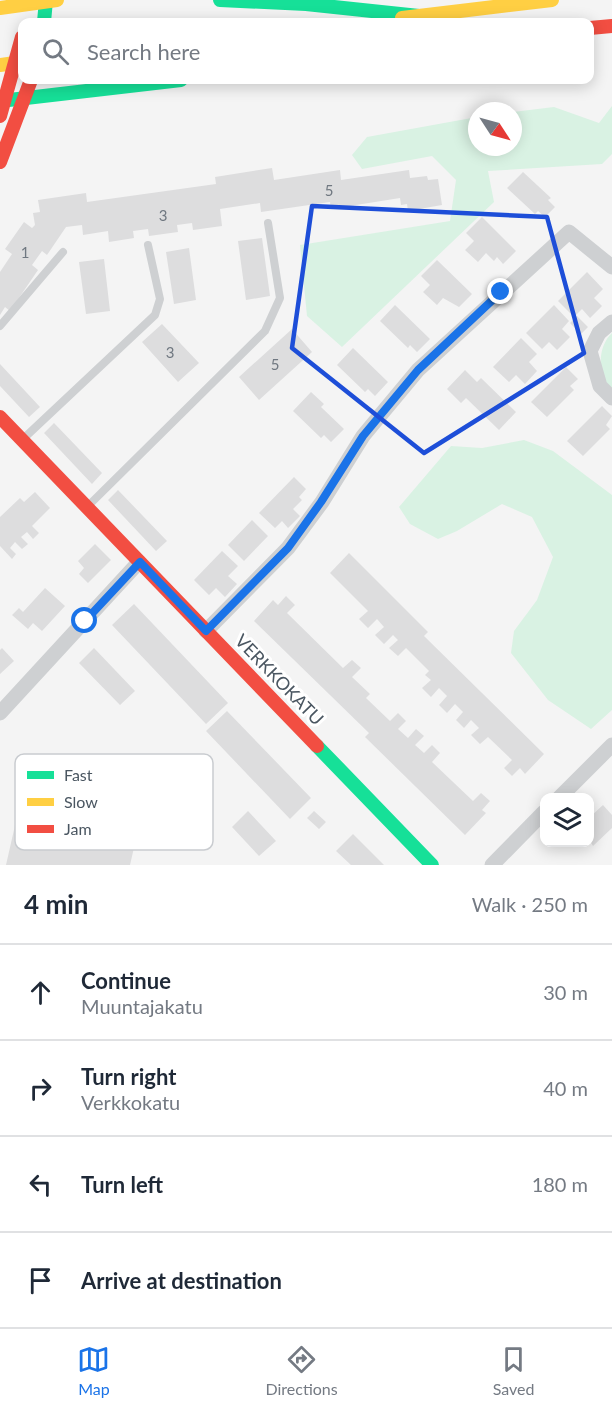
<!DOCTYPE html>
<meta charset="utf-8">
<style>
body{margin:0;font-family:Lato,sans-serif;background:#f6f6f7;color:#1f2937}
.controls{position:absolute;right:18px;bottom:18px;display:grid;overflow:hidden;border-radius:12px;box-shadow:0 3px 15px #0003}
.controls button{width:54px;height:54px;display:grid;place-items:center;padding:0;border:0;border-bottom:2px solid #e0e1e3;background:#fff;color:#1f2937;font:30px sans-serif}
.compass{position:absolute;left:468px;top:102px;width:54px;height:54px;border-radius:50%;background:#fff;box-shadow:0 3px 15px #0003;rotate:126deg}
.stop{position:absolute;width:18px;height:18px;margin:-14px;border:4px solid #1a73e8;border-radius:50%;background:#fff}
.stop.end{background:#1a73e8;border-color:#fff;box-shadow:0 2px 6px #0008}
.list{margin:0;padding:0;list-style:none}
h2{display:flex;justify-content:space-between;align-items:center;height:78px;margin:0;padding:0 24px;font-size:26px}
h2 small{font-size:20px;font-weight:400;color:#747a83}
.list li{display:grid;grid-template-columns:39px 1fr auto;gap:18px;align-items:center;box-sizing:border-box;height:96px;padding:0 24px;border-top:2px solid #e0e1e3}
.list b{display:block;font-size:22px;white-space:nowrap}
.list p{margin:0;font-size:20px;white-space:nowrap;color:#747a83}
.list em{font-size:20px;font-style:normal;color:#747a83}
.icon{flex:none;width:33px;height:33px;fill:none;stroke:currentColor;stroke-width:2;stroke-linecap:round;stroke-linejoin:round}
.map{position:relative;flex:none;width:612px;height:865px;overflow:hidden}
.search{position:absolute;background:#fff;box-shadow:0 3px 15px #0003;left:18px;right:18px;top:18px;height:66px;display:flex;align-items:center;gap:15px;box-sizing:border-box;padding:0 21px;border-radius:12px;color:#747a83;font-size:22px}
.sheet{height:462px;background:#fff}
nav{display:flex;justify-content:space-around;align-items:center;box-sizing:border-box;height:84px;border-top:2px solid #e0e1e3;background:#fff;font-size:16px;color:#747a83}
nav a{display:grid;justify-items:center;gap:3px}
nav .on{color:#1a73e8}
.map>svg:first-child{display:block}
</style>
<div class="map">
<svg width="612" height="865" viewBox="0 0 612 865">
<rect width="100%" height="100%" fill="#f4f4f4"/>
<path fill="#d9f2e3" d="M612 106V154L602 164 488 171 494 202 342 347 307 316 300 245 450 221 456 180 432 156 362 169 352 155 367 137 477 117V147H513V112L554 107 599 123Z
M612 333V389C597 375 597 347 612 333Z
M524 440 553 451 612 495V710L591 729 548 700 511 653 514 631 537 600 553 557 532 517 502 504 457 531 438 539 410 524 399 507 451 446 482 448Z"/>
<path fill="#ddddde" d="M272 168 274 180 340 170 341 180 409 170 410 178 427 176 428 180 438 179 442 205 408 211 407 204 401 205 400 198 331 209 330 202 261 212 260 203 220 209 222 226 193 230 192 223 177 225 178 232 149 236 148 229 133 231 134 238 109 242 108 231 83 235 82 225 66 227 47 255 42 251 32 265 38 270 10 311 5 307 0 315V272L12 254 5 249 24 222 32 228 35 225 33 213 40 212 38 200 86 193 87 202 216 184 215 177Z
M523 172 551 198 548 200 555 207 545 217 538 211 535 214 507 188Z
M482 217 516 251 503 264 497 257 494 261 486 253 478 262 465 250 474 241 466 233Z
M262 238 270 296 246 300 238 241Z
M189 248 196 300 174 304 166 252Z
M104 259 110 311 86 314 79 262Z
M437 260 472 294 459 307 443 298 437 305 423 292 430 285 421 276Z
M587 272 603 289 594 298 602 306 590 318 582 309 574 317 558 301Z
M395 305 430 339 417 352 410 345 408 348 380 321Z
M554 305 569 321 562 329 570 337 557 350 549 342 542 349 526 333Z
M577 316 588 327 581 334 570 323Z
M162 324 199 363 178 382 142 342Z
M292 329 312 352 259 400 239 377Z
M521 338 537 354 529 362 537 371 525 384 516 375 509 382 493 367Z
M353 348 388 382 375 396 368 389 365 392 337 365Z
M0 364 40 407 29 417 0 386Z
M566 367 578 379 570 386 574 390 547 417 531 402Z
M465 370 477 382 481 378 516 412 499 430 466 398 461 403 447 389Z
M311 392 324 404 321 407 344 429 331 442 324 435 321 438 293 411Z
M602 406 612 416 606 425 610 429 583 456 567 441Z
M54 423 102 473 92 484 44 433Z
M294 477 306 489 299 497 302 500 293 509 300 516 288 528 282 521 275 528 259 513Z
M118 490 167 541 156 551 108 500Z
M35 492 50 508 32 526 39 533 33 539 27 532 21 537 28 544 22 549 15 542 10 548 16 554 12 559 0 546V517L20 498 24 502Z
M252 520 268 536 244 561 228 545Z
M95 544 111 560 88 583 79 574 84 568 78 561Z
M222 551 238 566 228 576 237 584 225 597 216 588 209 595 194 580Z
M349 553 428 632 424 636 544 754 525 774 520 768 512 776 504 768 512 760 488 737 480 744 471 735 479 728 471 720 464 728 456 720 463 712 455 704 447 713 439 705 447 696 439 688 431 697 422 688 431 680 425 675 429 671 406 648 398 656 389 648 398 640 393 635 384 644 375 635 384 627 377 619 368 628 359 619 368 611 330 573Z
M45 588 65 606 42 631 33 623 28 629 12 615 19 608 23 612Z
M286 596 295 605 287 613 343 668 352 660 361 668 352 677 370 694 366 698 390 721 398 713 406 721 398 729 408 738 416 729 424 736 415 745 424 753 432 745 440 753 432 762 473 801 481 793 490 801 482 810 486 813 465 835 365 737 369 733 254 621 273 600 278 605Z
M134 604 228 703 206 724 112 625Z
M2 648 14 661 0 674V650Z
M94 648 135 691 120 705 79 663Z
M227 711 311 798 290 819 206 731Z
M26 777 144 804 130 865H6Z
M603 805 612 815V828L593 846 590 841V817Z
M248 811 276 841 259 856 232 827Z
M314 811 326 822 319 829 307 818Z
M353 834 384 865H351L336 851Z"/>
<g fill="none" stroke-linecap="round" stroke-linejoin="round">
<path stroke="#ced0d2" stroke-width="8" d="M0 326 63 252
M23 439 155 315 160 299 148 245
M88 506 265 331 280 298 268 223"/>
<path stroke="#ced0d2" stroke-width="15" d="M612 322 599 333 590 351 600 386 612 398
M206 631 288 548 322 502 363 436 418 370 569 232 612 267
M0 713 139 562
M559 798 612 745
M492 865 544 812"/>
<path stroke="#16e098" stroke-width="14" d="M220 0 306 4 419 16
M44 22 46 0
M0 101 181 80
M317 746 432 865"/>
<path stroke="#ffcf43" stroke-width="14" d="M0 8 57 0
M402 18 552 0
M0 65 22 62"/>
<path stroke="#f24e42" stroke-width="14" d="M590 28 612 26
M0 116 22 37
M0 162 31 80
M0 417 317 746"/>
</g>
<g fill="none" stroke-linecap="round" stroke-linejoin="round">
<path stroke="#1a73e8" stroke-width="8" d="M85 621 140 562 206 631 288 548 321 502 363 436 418 370 501 292"/>
</g>
<path fill="none" stroke="#1d4ed8" stroke-width="4.5" stroke-linejoin="round" d="M312 206 547 217 584 353 424 453 292 348Z"/>
<g text-anchor="middle" stroke-width="6" stroke-linejoin="round" paint-order="stroke">
<g font-size="15" fill="#707881">
<text x="329" y="196">5</text>
<text x="163" y="221">3</text>
<text x="25" y="258">1</text>
<text x="170" y="358">3</text>
<text x="275" y="370">5</text>
</g>
<g font-size="18" fill="#4a5661" stroke="#fff">
<text transform="translate(279 680) rotate(46)" y="6">VERKKOKATU</text>
</g>
</g>
<rect x="15" y="754" width="198" height="96" rx="9" fill="#fff" stroke="#c9ccd0" stroke-width="1.5"/>
<rect x="27" y="771" width="27" height="8" fill="#16e098"/>
<rect x="27" y="798" width="27" height="8" fill="#ffcf43"/>
<rect x="27" y="825" width="27" height="8" fill="#f24e42"/>
<g font-size="16" fill="#4a5661">
<text x="64" y="781">Fast</text>
<text x="64" y="808">Slow</text>
<text x="64" y="835">Jam</text>
</g>
</svg>
<div class="controls">
<button><svg class="icon" aria-label="layers" viewBox="0 0 24 24"><path d="M12 4l9 5-9 5-9-5zM3 14l9 5 9-5"/></svg></button>
</div>
<svg class="compass" viewBox="-18 -18 36 36"><path d="M0-13l5 13h-10z" fill="#e53935"/><path d="M0 13l5-13h-10z" fill="#747a83"/></svg>
<div class="stop" style="left:85px;top:621px"></div>
<div class="stop end" style="left:501px;top:292px"></div>
<div class="search"><svg class="icon" aria-label="search" viewBox="0 0 24 24"><circle cx="10" cy="10" r="6"/><path d="M15 15l6 6"/></svg>Search here</div>
</div>
<section class="sheet">
<h2>4 min<small>Walk · 250 m</small></h2>
<ul class="list">
<li><svg class="icon" aria-label="ahead" viewBox="0 0 24 24"><path d="M12 20V5M6 11l6-6 6 6"/></svg><div><b>Continue</b><p>Muuntajakatu</p></div><em>30 m</em></li>
<li><svg class="icon" aria-label="right" viewBox="0 0 24 24"><path d="M7 20v-9h11M14 6l5 5-5 5"/></svg><div><b>Turn right</b><p>Verkkokatu</p></div><em>40 m</em></li>
<li><svg class="icon" aria-label="left" viewBox="0 0 24 24"><path d="M17 20v-9H6M10 6l-5 5 5 5"/></svg><div><b>Turn left</b></div><em>180 m</em></li>
<li><svg class="icon" aria-label="arrive" viewBox="0 0 24 24"><path d="M6 21V4h12l-3 4 3 4H6"/></svg><div><b>Arrive at destination</b></div></li>
</ul>
</section>
<nav>
<a class="on"><svg class="icon" aria-label="map" viewBox="0 0 24 24"><path d="M3 6l6-2 6 2 6-2v14l-6 2-6-2-6 2zM9 4v14M15 6v14"/></svg>Map</a>
<a><svg class="icon" aria-label="directions" viewBox="0 0 24 24"><path d="M12 3l9 9-9 9-9-9zM9 14v-3h6M13 9l2 2-2 2"/></svg>Directions</a>
<a><svg class="icon" aria-label="saved" viewBox="0 0 24 24"><path d="M7 4h10v16l-5-4-5 4z"/></svg>Saved</a>
</nav>
